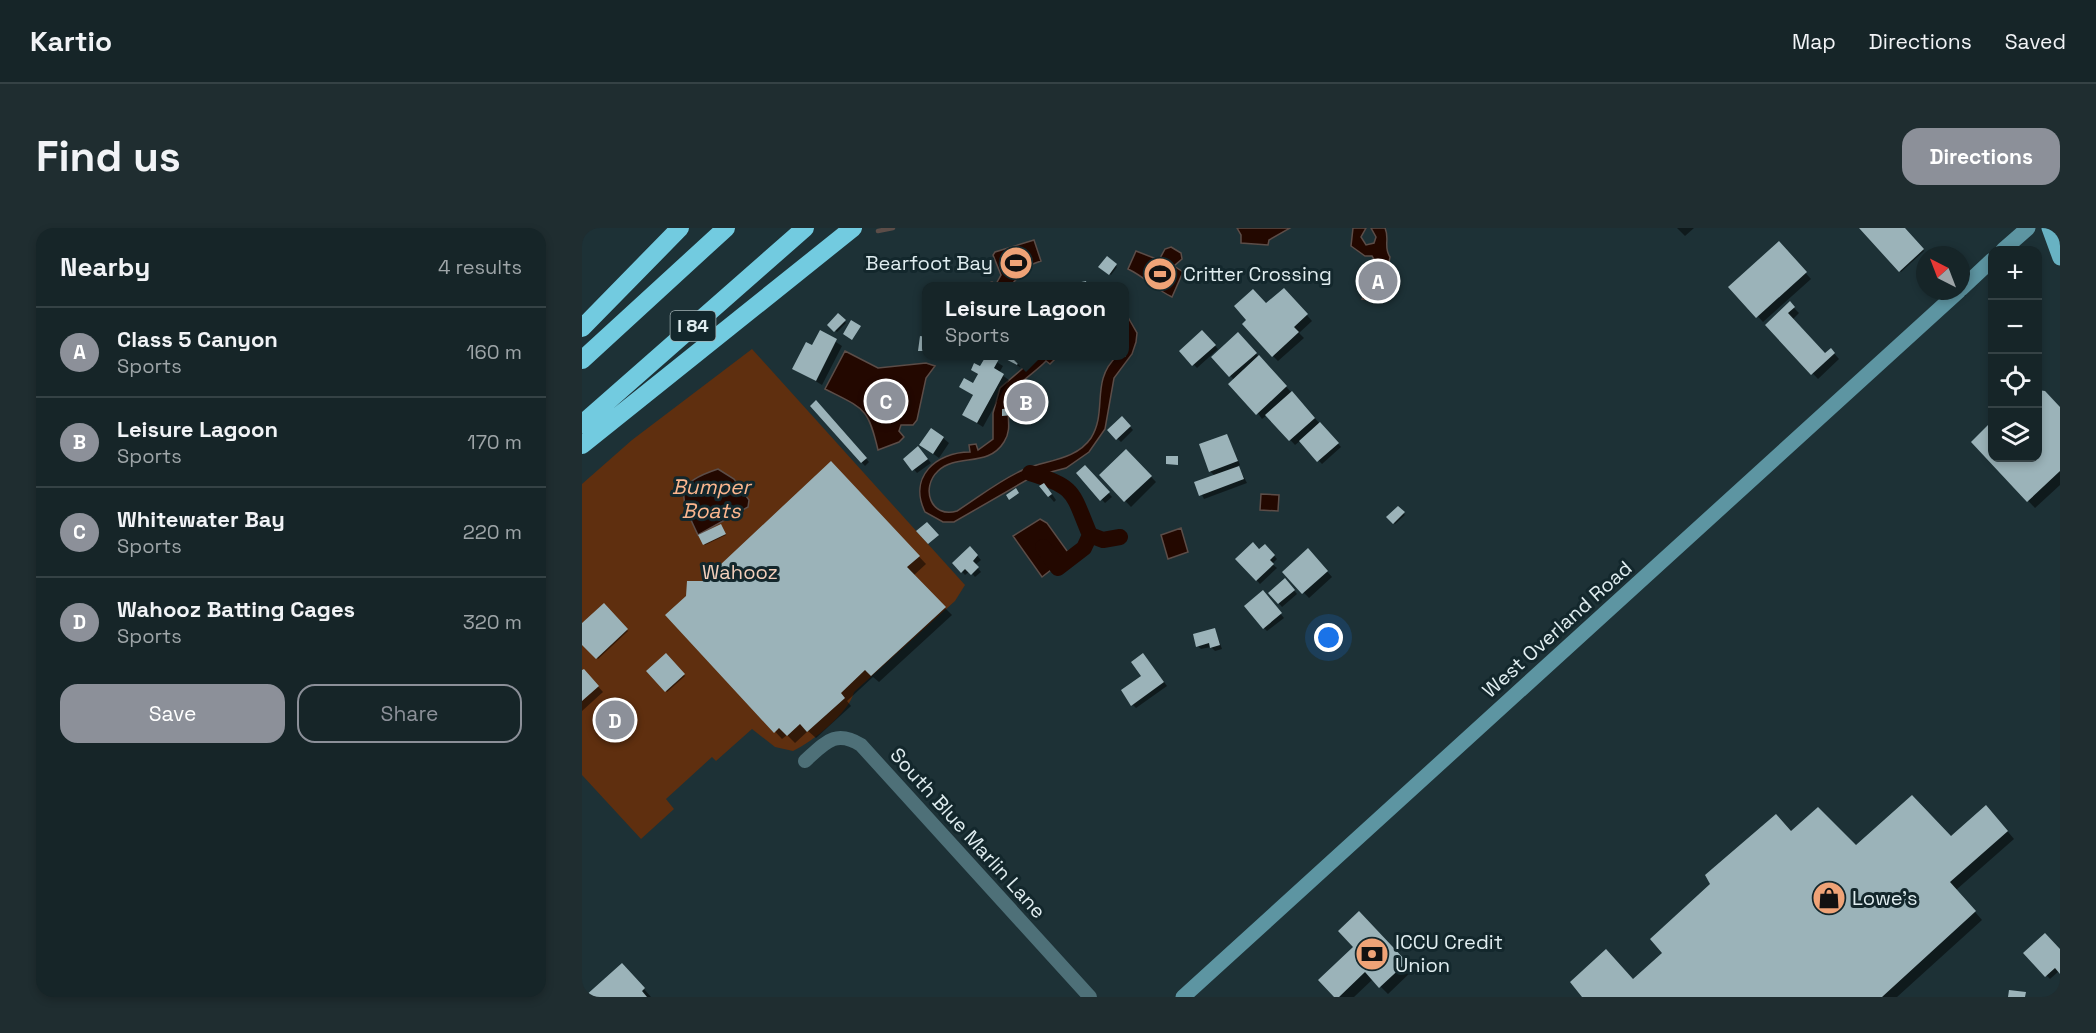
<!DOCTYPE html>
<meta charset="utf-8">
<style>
body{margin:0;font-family:"Space Grotesk",sans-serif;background:#1f2d30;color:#f1f3f6}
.controls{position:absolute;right:18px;top:18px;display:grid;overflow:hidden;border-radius:12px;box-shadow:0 3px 9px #0003}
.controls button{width:54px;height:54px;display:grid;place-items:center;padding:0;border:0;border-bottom:2px solid #354245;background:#162528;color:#f1f3f6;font:30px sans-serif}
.compass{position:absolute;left:1334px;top:18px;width:54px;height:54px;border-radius:50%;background:#162528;box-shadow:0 3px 9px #0003;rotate:318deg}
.you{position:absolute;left:747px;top:410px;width:21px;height:21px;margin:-15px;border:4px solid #fff;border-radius:50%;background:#1a73e8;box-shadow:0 0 0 9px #1a73e833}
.badge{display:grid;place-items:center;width:39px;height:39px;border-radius:50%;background:#8c9099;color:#fff;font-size:20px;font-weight:700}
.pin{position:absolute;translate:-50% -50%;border:3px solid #fff;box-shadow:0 2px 6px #0006}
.popup{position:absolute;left:340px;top:54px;width:207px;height:78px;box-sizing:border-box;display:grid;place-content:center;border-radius:12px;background:#162528;filter:drop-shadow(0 2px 4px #0005);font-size:20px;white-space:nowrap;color:#9ea5a8}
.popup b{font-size:22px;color:#f1f3f6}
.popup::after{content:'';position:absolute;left:50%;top:100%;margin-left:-12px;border:12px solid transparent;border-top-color:#162528}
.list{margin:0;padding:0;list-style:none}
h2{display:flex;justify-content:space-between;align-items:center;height:78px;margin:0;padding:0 24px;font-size:26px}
h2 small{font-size:20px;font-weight:400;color:#9ea5a8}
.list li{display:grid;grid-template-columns:39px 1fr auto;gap:18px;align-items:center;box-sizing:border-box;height:90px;padding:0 24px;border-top:2px solid #354245}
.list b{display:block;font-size:22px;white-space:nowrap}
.list p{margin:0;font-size:20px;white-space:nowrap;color:#9ea5a8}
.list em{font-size:20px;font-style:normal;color:#9ea5a8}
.actions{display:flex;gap:12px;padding:18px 24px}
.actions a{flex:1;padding:14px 0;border:2px solid #8c9099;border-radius:18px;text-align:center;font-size:21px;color:#8c9099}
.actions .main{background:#8c9099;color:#fff}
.icon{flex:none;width:33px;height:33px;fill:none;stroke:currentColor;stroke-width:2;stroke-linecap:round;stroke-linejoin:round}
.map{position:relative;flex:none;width:1478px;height:769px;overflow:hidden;border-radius:18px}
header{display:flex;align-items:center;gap:36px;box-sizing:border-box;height:84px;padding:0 30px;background:#162528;border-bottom:2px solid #354245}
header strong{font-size:28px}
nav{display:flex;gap:33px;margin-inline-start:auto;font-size:21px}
.intro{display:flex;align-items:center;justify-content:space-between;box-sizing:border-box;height:144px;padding:0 36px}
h1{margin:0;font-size:42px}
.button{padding:15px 27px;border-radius:18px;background:#8c9099;color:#fff;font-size:21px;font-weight:700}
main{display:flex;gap:36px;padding:0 36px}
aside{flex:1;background:#162528;border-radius:18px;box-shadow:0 3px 9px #0003}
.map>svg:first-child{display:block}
</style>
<header>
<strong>Kartio</strong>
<nav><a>Map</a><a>Directions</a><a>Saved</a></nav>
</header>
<div class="intro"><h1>Find us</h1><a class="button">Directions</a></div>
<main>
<aside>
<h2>Nearby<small>4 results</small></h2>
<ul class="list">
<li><span class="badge">A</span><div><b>Class 5 Canyon</b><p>Sports</p></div><em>160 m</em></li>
<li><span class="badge">B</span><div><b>Leisure Lagoon</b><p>Sports</p></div><em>170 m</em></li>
<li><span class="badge">C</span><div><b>Whitewater Bay</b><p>Sports</p></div><em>220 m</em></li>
<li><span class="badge">D</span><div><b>Wahooz Batting Cages</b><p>Sports</p></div><em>320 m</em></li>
</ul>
<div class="actions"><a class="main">Save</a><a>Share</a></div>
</aside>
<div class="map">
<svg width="1478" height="769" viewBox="0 0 1478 769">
<rect width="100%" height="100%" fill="#1d3136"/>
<path fill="#5f2f0f" d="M170 121 383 357 373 373 272 464C267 485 230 514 211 523L193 519 170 501 134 533 130 529 84 571 92 581 59 611 0 547V256L50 212Z"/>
<path fill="#230800" stroke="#5c4d48" stroke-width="1.5" d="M655 0H708L687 12 686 17 659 15V7Z
M771 0H784L779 9 784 17 792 15 794 9 789 0H803C808 11 801 19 808 29L800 73 780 71 795 36 790 28H783L769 18Z
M452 12 459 33 448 37 428 58H397L410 54 414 56 419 47 411 27 413 24Z
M589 19 599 25 600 31 592 38 601 44 590 69C573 61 563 49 546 41L554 23 577 32 583 21Z
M543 84 555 105 554 114 550 126 532 150 523 201 507 224 484 240 450 249 372 294H361L343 284C326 249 354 224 388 224L387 217 394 216 396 222 411 211V185L418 160 455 128H469L473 131 468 136 464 133C454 144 434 155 428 169 422 184 432 199 422 214 406 240 375 225 356 243 338 260 349 291 375 283 397 269 419 251 443 241 465 232 494 232 509 210 526 183 508 153 535 128H543Z
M263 123 296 140 344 135 353 138 344 150 335 192 331 197H319L317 203 322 209 317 214 296 222C286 179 282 181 243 161Z
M445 156 455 159 459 169 453 187 441 194 431 185C428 171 433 162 445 156Z
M136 241 152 251 167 272 166 279 116 307C98 269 90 256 136 241Z
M679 266 697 267 696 283 678 282Z
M458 291 465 295 488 327 460 349 431 308Z
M599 300 606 324 586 331 579 307Z"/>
<path fill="#0007" d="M1095 0H1112L1103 8Z
M1279 0H1321L1342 23 1319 44Z
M1202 21 1229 51 1181 94 1149 59Z
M525 30 535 39 529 47 518 39Z
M708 68 730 93 717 105 722 110 696 133 691 128 684 76Z
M1208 76 1217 85 1211 91 1244 127 1249 122 1257 131 1236 151 1185 97Z
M256 87 264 95 255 104 247 97Z
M239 104 260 118 240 157 212 140 231 119Z
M620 104 636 121 615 140 599 123Z
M656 106 759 219 740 236 718 213 713 217 685 187 680 191 652 152 632 129Z
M355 128H381V130Z
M405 128 421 138 417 145 427 152 401 199 382 187 392 168 379 159 392 157 397 148 390 141 398 140Z
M420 128H445L438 139Z
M1456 163 1462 164 1478 181V257L1453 280 1391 214 1410 196V230H1456Z
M234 174 287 234 283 238 230 178Z
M540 190 551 202 539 214 527 202Z
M645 207 658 237 656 238 665 255 622 271 614 255 633 248 628 243Z
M361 210 367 215 357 230 339 217Z
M544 223 574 254 549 279 519 247Z
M340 224 349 235 335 245 323 231Z
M249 235 344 336 331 348 370 387 297 454 291 449 265 473 269 478 234 510 226 503 213 515 205 507 200 511 85 387Z
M503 239 530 269 523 275 496 246Z
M467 262 474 272 472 274 467 268Z
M816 280 823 287 813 296 806 289Z
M140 299 144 307 123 317 122 316Z
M683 318 695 331 690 336 695 340 678 356 655 331Z
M388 320 399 332 393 337 399 344 393 349 388 343 383 347 372 335Z
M726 322 750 349 727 370 702 344Z
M703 352 715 366 700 379 688 365Z
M684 368 702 390 685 403 682 400Z
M22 377 46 403 16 431 0 414V397Z
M633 402 640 421 633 423 629 419 619 421 616 418Z
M84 427 103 448 85 464 66 444Z
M564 430 585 458 554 480 551 477Z
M2 443 21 464 0 483V444Z
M1411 586 1432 611 1374 662 1400 692 1315 769H1002L1051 753 1210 604 1274 619 1369 610Z
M777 685 831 742 806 766 791 751 772 769H754L773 719Z
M1463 707 1477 743 1468 751 1443 725Z
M47 744 69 769H4Z"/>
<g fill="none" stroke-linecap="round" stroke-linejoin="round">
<path stroke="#5c4d48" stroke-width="4.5" d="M296 3 311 0"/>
<path stroke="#230800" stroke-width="16" d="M448 245C495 259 490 265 508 307L502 320 476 340 461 319
M508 307 521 312 538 309"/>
</g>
<path fill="#9bb3b9" d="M1277 0H1323L1342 21 1317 44Z
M1197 13 1225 44 1174 90 1146 59Z
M525 28 535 36 527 47 516 39Z
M504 53 505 58H491L490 56Z
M702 60 726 86 712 99 717 104 690 129 660 96 664 92 652 78 671 61 684 75Z
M1208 73 1213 79 1206 85 1243 125 1249 120 1253 125 1229 147 1183 97Z
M256 85 264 92 252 104 245 97Z
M269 92 279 98 270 112 261 106Z
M238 102 255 111 234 153 210 141 224 114 230 117Z
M620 102 634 117 610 138 597 123Z
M656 104 675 125 647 149 629 129Z
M338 108 345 109V123H336Z
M677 127 705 158 674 187 646 156Z
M404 128 417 131 412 140 422 146 395 195 380 187 391 167 377 159 382 150 391 155 396 146 389 142 392 135 398 138Z
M418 128H440L435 137Z
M1456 162 1463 163 1478 179V243L1445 274 1389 214 1410 193V230H1456Z
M710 163 733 190 707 213 683 187Z
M234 172 285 230 279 235 228 178Z
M433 180 431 187 420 188V181Z
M540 188 549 198 534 212 525 202Z
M738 194 757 215 735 234 717 213Z
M349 200 362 209 351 226 337 217Z
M645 206 656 233 627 244 617 216Z
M336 218 346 231 330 243 321 231Z
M544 221 570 248 542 274 517 247Z
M584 228H596V237L584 236Z
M249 233 338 328 325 339 364 379 289 448 283 442 259 465 263 470 225 504 218 496 205 508 197 500 192 505 83 387 104 368 105 353H121Z
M503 237 528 264 518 273 494 245Z
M657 238 662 251 617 268 612 254Z
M462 255 470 266 466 269 457 258Z
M434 260 437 265 427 272 424 267Z
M816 278 823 284 811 296 804 289Z
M345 294 357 307 346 316 334 303Z
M139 296 144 306 121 317 116 307Z
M671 314 677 321 683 316 693 327 688 332 692 336 674 353 653 331Z
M388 318 396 327 391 333 397 339 389 347 383 341 379 345 370 335Z
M726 320 746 343 720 366 700 344Z
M703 350 713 362 696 376 686 365Z
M681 362 700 385 681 401 662 378Z
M22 375 46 401 14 431 0 417V395Z
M633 400 638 417 628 420 627 415 614 419 611 406Z
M84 425 103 446 83 464 64 443Z
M561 425 582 454 549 478 539 462 559 448 549 434Z
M2 441 17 458 0 473V442Z
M1330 567 1369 608 1404 577 1426 603 1368 654 1394 683 1300 769H1000L988 754 1024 721 1051 751 1080 725 1068 711 1128 656 1123 647 1194 586 1209 603 1236 579 1274 617Z
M777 683 825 734 797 760 783 744 757 769H752L736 752 771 719 756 703Z
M1463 705 1478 721V746L1473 740 1463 749 1441 725Z
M40 735 63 760 60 763 65 769H2Z
M1427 762 1444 764 1443 769H1426Z"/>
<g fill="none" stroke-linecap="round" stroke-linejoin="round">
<path stroke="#4e7078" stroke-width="14" d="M223 533C243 515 253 501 279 517L508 769"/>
<path stroke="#5d95a2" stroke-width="15" d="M1421 22 1446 0
M1379 61 1410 32
M601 769 1377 63"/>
<path stroke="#68b2c3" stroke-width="15" d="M1467 0 1478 30"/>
<path stroke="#72cbe0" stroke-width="18" d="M0 100 98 0
M0 132 144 0
M0 196 223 0
M0 217 271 0"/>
</g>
<defs>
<symbol id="stadium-disc" viewBox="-11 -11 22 22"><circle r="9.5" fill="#efa377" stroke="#13272c"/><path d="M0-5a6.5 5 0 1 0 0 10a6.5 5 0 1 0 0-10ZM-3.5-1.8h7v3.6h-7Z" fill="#111"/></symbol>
<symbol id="shop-disc" viewBox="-11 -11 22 22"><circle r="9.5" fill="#efa377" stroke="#13272c"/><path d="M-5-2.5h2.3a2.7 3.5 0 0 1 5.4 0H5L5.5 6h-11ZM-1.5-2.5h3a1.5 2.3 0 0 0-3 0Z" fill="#111"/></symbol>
<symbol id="bank-disc" viewBox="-11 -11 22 22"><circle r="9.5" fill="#efa377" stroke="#13272c"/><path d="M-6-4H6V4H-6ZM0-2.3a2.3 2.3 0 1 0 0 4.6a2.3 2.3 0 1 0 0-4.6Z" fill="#111"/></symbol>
</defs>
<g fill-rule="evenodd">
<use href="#stadium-disc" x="415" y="16" width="38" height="38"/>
<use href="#stadium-disc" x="559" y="27" width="38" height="38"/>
<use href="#shop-disc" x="1228" y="651" width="38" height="38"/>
<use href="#bank-disc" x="771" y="707" width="38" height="38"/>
</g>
<g text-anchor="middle" stroke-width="6" stroke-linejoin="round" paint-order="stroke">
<rect fill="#13272c" stroke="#a2b2b5" stroke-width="1.5" x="88.5" y="83" width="45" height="30" rx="4.5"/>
<g font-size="18" font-weight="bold" fill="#e0edf0">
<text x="111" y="104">I 84</text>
</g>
<g font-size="20" fill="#e0edf0" stroke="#13272c" text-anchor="start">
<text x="411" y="42" text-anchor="end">Bearfoot Bay</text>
<text x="601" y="53">Critter Crossing</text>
<text x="1270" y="677">Lowe's</text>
<text x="813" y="721">ICCU Credit<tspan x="813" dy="23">Union</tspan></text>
</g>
<g font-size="20" fill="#f3cfbb" stroke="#13272c">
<text x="158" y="351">Wahooz</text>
</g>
<g font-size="20" fill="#e0edf0" stroke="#13272c">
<text transform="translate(975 401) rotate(-42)" y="7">West Overland Road</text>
<text transform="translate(386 605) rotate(48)" y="7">South Blue Marlin Lane</text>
</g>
<g font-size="21" font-style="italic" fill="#fbb68e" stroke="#13272c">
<text x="129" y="266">Bumper<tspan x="129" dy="24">Boats</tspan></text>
</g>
</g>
</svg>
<div class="controls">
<button>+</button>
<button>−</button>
<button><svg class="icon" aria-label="locate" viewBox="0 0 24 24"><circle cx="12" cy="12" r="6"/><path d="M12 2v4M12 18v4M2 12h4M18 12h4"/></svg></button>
<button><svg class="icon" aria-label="layers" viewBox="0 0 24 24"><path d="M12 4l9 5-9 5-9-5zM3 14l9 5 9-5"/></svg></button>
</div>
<svg class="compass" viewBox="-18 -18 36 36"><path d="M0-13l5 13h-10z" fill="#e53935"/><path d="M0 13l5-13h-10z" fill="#9ea5a8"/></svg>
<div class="you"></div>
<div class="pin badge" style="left:796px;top:53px">A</div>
<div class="pin badge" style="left:444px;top:174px">B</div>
<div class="popup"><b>Leisure Lagoon</b>Sports</div>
<div class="pin badge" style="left:304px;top:173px">C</div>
<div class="pin badge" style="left:33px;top:492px">D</div>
</div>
</main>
